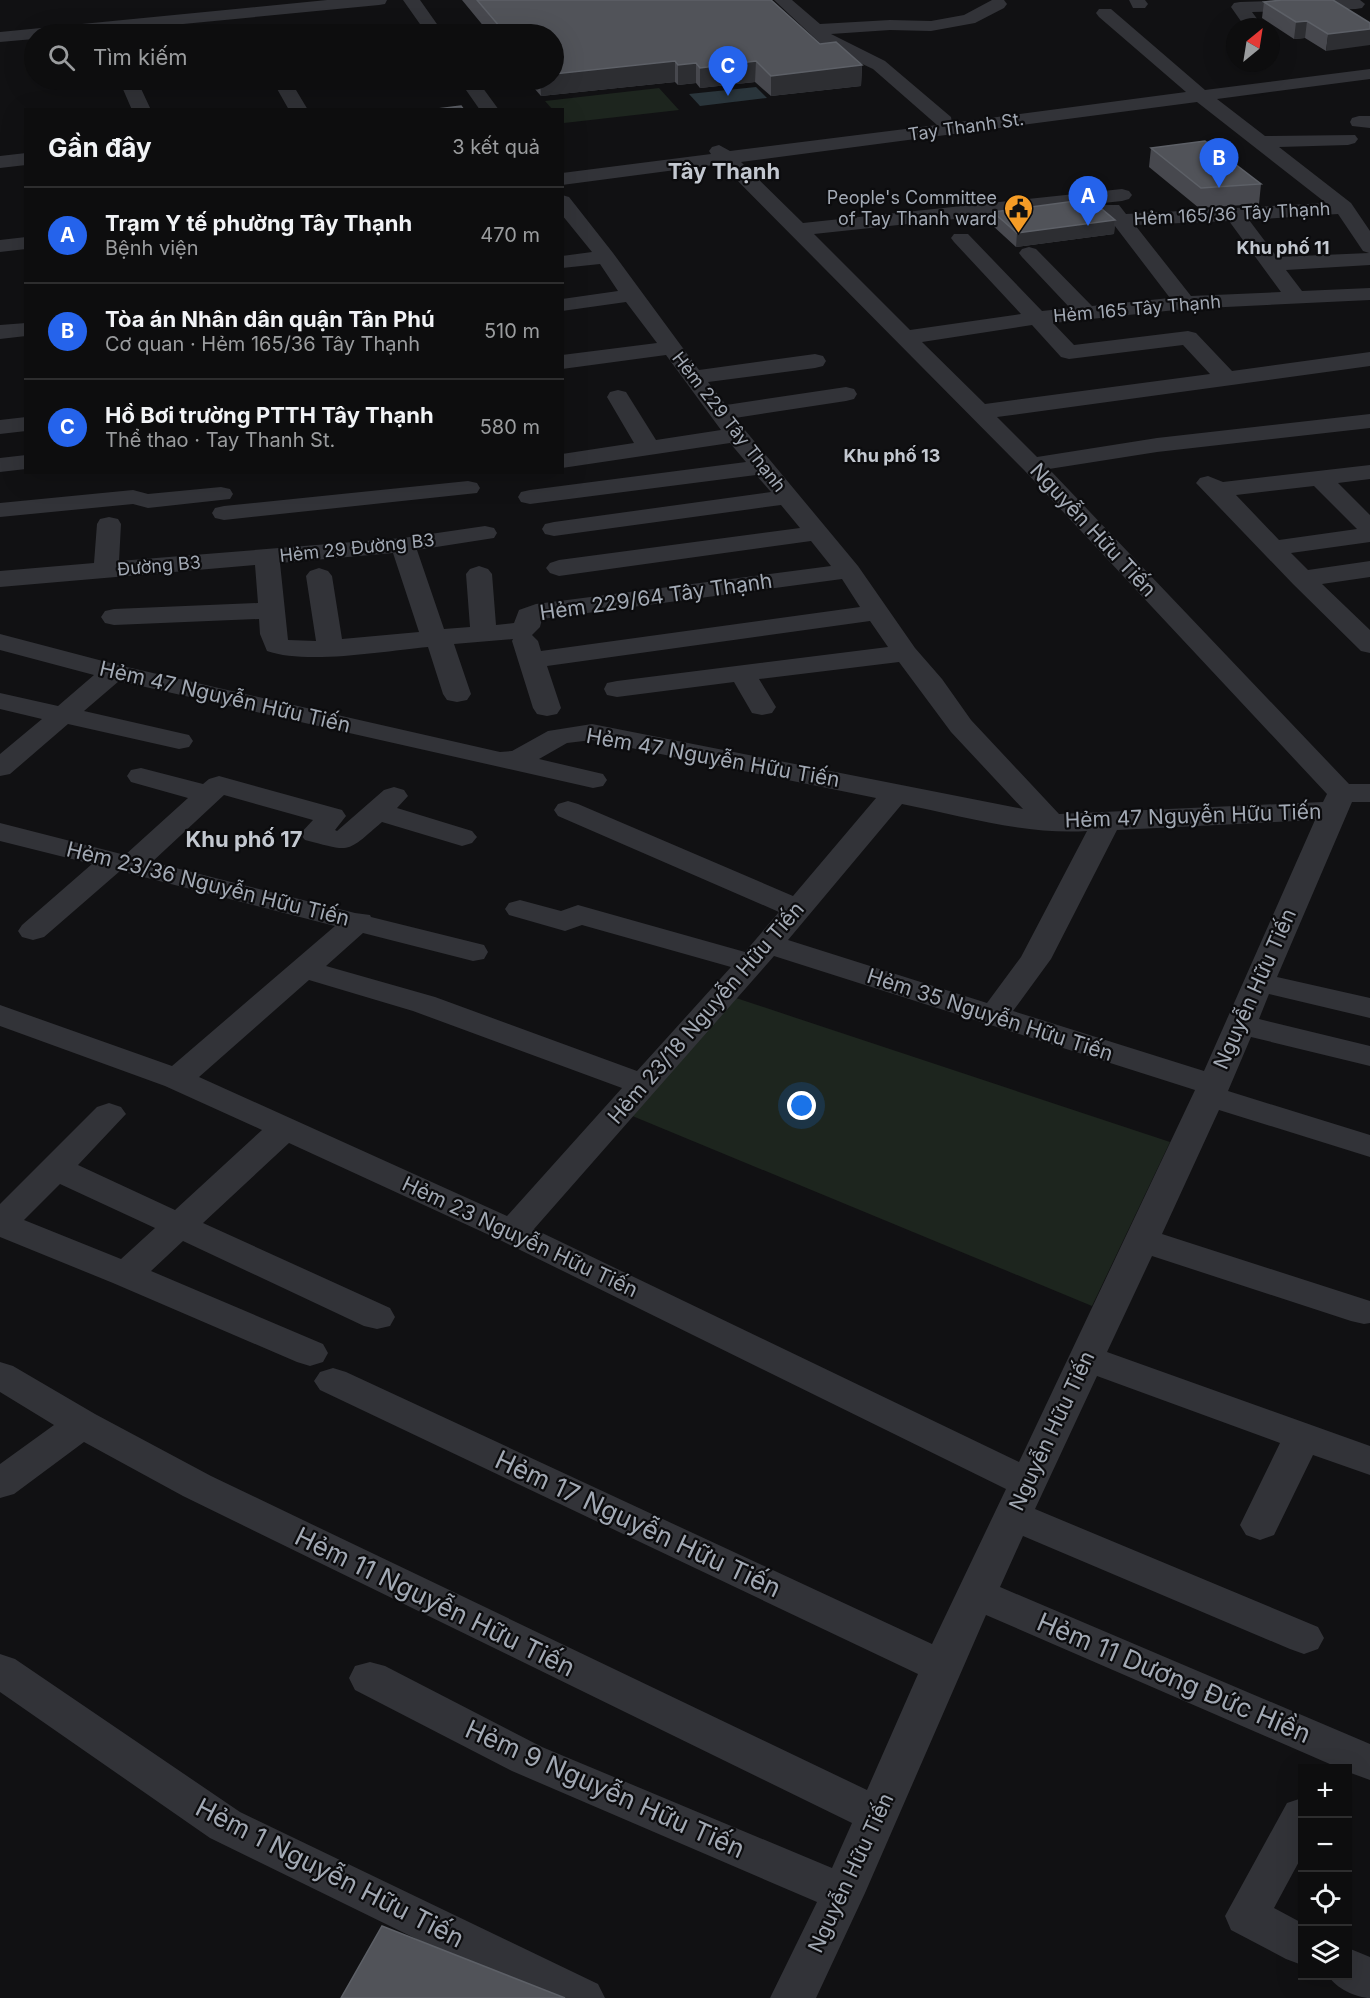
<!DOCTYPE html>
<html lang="vi">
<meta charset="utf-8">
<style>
body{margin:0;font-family:Inter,sans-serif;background:#161617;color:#f1f3f6}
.controls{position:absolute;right:18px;bottom:18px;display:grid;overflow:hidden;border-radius:0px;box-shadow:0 6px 24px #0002}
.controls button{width:54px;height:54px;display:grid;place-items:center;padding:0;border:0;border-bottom:2px solid #2d2d2e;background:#0d0d0e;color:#f1f3f6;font:30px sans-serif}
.compass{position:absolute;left:1226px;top:18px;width:54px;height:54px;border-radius:50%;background:#0d0d0e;box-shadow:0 6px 24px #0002;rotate:30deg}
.you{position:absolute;left:802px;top:1106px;width:21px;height:21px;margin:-15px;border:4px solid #fff;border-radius:50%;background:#1a73e8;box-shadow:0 0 0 9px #1a73e833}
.badge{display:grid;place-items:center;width:39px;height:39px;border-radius:50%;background:#2563eb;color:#fff;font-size:20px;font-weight:700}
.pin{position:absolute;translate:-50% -50px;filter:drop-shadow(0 2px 3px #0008)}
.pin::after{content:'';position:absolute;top:32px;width:21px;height:18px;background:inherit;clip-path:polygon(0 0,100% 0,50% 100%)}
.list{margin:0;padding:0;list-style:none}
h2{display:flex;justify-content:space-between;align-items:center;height:78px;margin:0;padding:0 24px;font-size:26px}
h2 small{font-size:20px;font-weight:400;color:#9a9c9e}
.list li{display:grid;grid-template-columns:39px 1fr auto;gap:18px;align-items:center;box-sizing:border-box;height:96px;padding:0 24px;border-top:2px solid #2d2d2e}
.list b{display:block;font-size:22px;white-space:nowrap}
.list p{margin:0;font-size:20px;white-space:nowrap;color:#9a9c9e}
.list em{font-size:20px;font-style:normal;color:#9a9c9e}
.icon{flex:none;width:33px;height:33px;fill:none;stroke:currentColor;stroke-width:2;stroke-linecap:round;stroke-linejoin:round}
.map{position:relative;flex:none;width:1370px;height:1998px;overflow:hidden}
.search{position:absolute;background:#0d0d0e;box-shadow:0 6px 24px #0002;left:24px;top:24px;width:540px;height:66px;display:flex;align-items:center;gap:15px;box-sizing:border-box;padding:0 21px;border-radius:33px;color:#9a9c9e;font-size:22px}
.panel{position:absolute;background:#0d0d0e;box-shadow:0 6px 24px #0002;left:24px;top:108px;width:540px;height:366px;border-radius:0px}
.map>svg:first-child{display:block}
</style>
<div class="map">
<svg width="1370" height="1998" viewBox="0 0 1370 1998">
<rect width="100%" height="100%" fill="#111113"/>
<path fill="#1d251e" d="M659 88 679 110 564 123 562 110 552 109 545 101Z
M733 997 1170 1142 1092 1306 630 1115Z"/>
<path fill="#2a353b" d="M756 87 767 98 700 106 689 94Z"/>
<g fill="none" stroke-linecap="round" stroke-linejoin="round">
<path fill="#323338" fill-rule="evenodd" d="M327 0H387L385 4 379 5 79 34H34V39L0 42V32Z
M403 0H420L444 34H427Z
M774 0H792L820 24 890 20 931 21 964 15 992 0H1004L1007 4 1004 8 975 23 931 31 890 30 831 34 885 61 951 117 952 123 1186 92 1099 17 1096 13 1099 9H1111L1205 90 1370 69V79L1217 99 1265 136 1355 135 1358 139 1355 143 1348 145 1279 147 1351 203 1370 231V265L1286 270 1302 291 1370 288V300L1185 309 1053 323 1074 345 1188 331 1196 333 1232 371 1370 352V366L997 417 1037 457 1157 438 1370 414V428L1157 452 1049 469 1349 784H1370V802H1352L1277 977 1370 998V1018L1269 994 1259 1019 1370 1046V1066L1251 1037 1228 1091 1370 1135V1157L1219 1110 1162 1234 1370 1301V1323L1364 1324 1351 1321 1152 1256 1107 1352 1370 1446V1475L1313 1455 1274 1535 1260 1540 1246 1535 1240 1525 1280 1443 1097 1376 1035 1509 1318 1627 1324 1638 1318 1649 1304 1654 1290 1649 1023 1536 1000 1587 1370 1744V1780L1348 1772V1768H1339L986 1615 865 1893 816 1998H770L817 1902 512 1771 355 1690 349 1678 355 1666 370 1662 385 1666 542 1747 832 1868 852 1823 183 1496 84 1442 14 1494 0 1498V1464L54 1425 0 1392V1362L13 1366 95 1414 211 1476 867 1790 918 1674 320 1390 314 1381 320 1372 333 1368 346 1372 932 1644 1006 1489 500 1240 289 1143 203 1223 390 1308 395 1317 390 1326 377 1329 364 1326 183 1241 151 1271 323 1344 328 1353 323 1362 310 1366 297 1362 113 1283 0 1237V1204L97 1107 109 1103 121 1107 126 1114 78 1165 175 1210 262 1130 165 1086 0 1026V1005L172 1066 335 926 120 871 44 937 33 940 22 937 18 931 22 925 92 864 0 841V823L125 855 188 798 131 782 127 776 131 770 141 768 203 784 209 779 219 776 342 810 346 816 335 830 337 831 384 790 394 787 404 790 408 796 397 808 472 831 477 837 472 843 462 846 382 822C345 854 352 852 305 840L300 834 313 820 224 795 152 862 355 913 370 915 371 917 484 945 488 952 484 959 473 961 363 933 326 966 435 997 637 1071 731 967 582 925 565 931 509 915 505 909 509 903 520 900 561 911 578 905 745 952 779 912 558 816 554 810 558 804 568 801 578 804 793 896 876 798 592 740 567 743 539 759 603 774 607 780 603 786 593 788 119 681 84 711 189 735 193 741 189 747 179 749 68 724 10 774 0 776V754L42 719 0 709V693L58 706 94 675 0 650V634L118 665 500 752 512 751 548 731 592 724 1023 809 951 732 899 662 759 679 776 707 772 713 762 715 752 713 734 682 617 697 607 695 604 689 607 683 617 681 888 647 870 621 547 666 561 708 557 714 547 716 537 714 533 708 512 641 513 639 454 644 471 694 467 700 457 702 447 700 443 694 428 647C384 651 307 665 267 651L260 634 259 619 114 625 105 623 101 617 105 611 114 609 258 603 255 565 0 587V571L94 563 97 524 100 519 109 517 118 519 121 524 119 561 403 538 485 526 494 528 497 533 494 538 417 550 444 629 470 627 466 574 470 569 479 566 488 569 492 574 496 625 514 623 519 610 536 604 831 566 811 541 559 576 550 573 546 568 550 563 559 560 800 528 781 505 554 536 545 534 542 529 545 524 554 522 771 492 756 475 530 504 521 502 518 497 521 492 530 490 746 462 730 443 562 468V454L634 443 607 397 610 392 618 390 626 392 656 440 721 430 666 355 562 369V355L657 343 626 302 562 311V299L618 291 600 264 562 268V256L592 252 562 215V195L569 197 613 253 699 370 815 354 823 356 826 361 823 366 815 368 708 382 726 405 846 387 854 389 857 394 854 399 846 401 735 418 858 566 915 648 942 679 971 720 1059 814 1323 802 1327 794 1024 470 721 164 562 185V173L711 154 709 151 712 147 719 145 730 151 937 125 873 69 822 45ZM1197 102 1326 203 1126 214 1119 205H1105L1102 209 1105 213 1170 298 1092 306 1036 249 1029 247 1022 249 1019 253 1022 257 1070 308 1042 311 968 234H954L951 238 954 242 1021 314 910 330 814 234 1122 201 1129 199 1132 195 1129 191 1122 189 803 223 741 162ZM1338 214 1363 251 1369 253 1277 257 1249 220ZM1229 221 1281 292 1191 296 1135 225ZM1032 325 1061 357 1069 359 1183 345 1210 374 985 404 922 342ZM393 553 419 632 342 639 332 576 328 571 319 568 310 571 306 576 316 641 288 640 280 563ZM842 579 860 607 541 651 538 641 532 635 540 627 542 619ZM902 804C962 816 1026 835 1087 831L1021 957 987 1003 788 940ZM1315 820 1204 1071 1013 1011 1051 959 1117 830ZM774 956 1195 1090 1019 1462 534 1229ZM309 980 413 1011 622 1088 507 1216 199 1077ZM60 1184 155 1228 121 1259 24 1220Z
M1129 0H1145L1148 4 1145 8H1133Z
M1313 0H1360L1365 4 1362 8 1356 9 1252 12 1261 24 1259 27H1245L1231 7 1234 3 1240 2Z
M119 80H137L151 110H132Z
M272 80H290L308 110H289Z
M459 80H477L499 110H480Z
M1359 116H1370V128L1352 126 1350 122 1352 118Z
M26 153V165L0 168V156Z
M26 237V249L0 252V240Z
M26 323V336L0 339V325Z
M26 417V431L0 434V420Z
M26 455V469L0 472V458Z
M1370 465V479L1338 483 1370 515V542L1291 553 1308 570 1370 561V577L1322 584 1370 630V653L1361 651 1293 584 1196 483 1200 478 1208 476 1223 482ZM1314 486 1357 529 1279 540 1236 495Z
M468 481 477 483 480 488 477 493 224 520 215 518 212 513 215 508 224 506Z
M221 487 230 489 233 494 230 499 148 508 133 504 0 517V503L133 490 148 494Z
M0 1654 15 1659 240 1812 598 1984 605 1998H537L210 1838 0 1692Z
M1302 1798V1856L1274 1908 1302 1923V1965L1286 1959 1231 1930 1225 1916 1287 1803Z
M1348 1948 1370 1957V1998C1357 1998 1335 1988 1329 1976H1348Z"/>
</g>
<path fill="#47484e" d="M462 0H771L820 44 862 65 861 86 771 96 755 82 700 88 696 83 678 85 675 82 541 96 527 80H554V34H490Z
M1333 0 1326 51 1305 38 1294 39 1262 18 1264 2Z
M1151 148 1261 184 1259 204 1199 208 1149 167Z
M993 212 1115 220 1114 234 1016 247 992 225Z"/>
<path fill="#2d2e32" d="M1307 21 1305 38 1294 39 1296 22Z
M1370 29V45L1326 51 1328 34Z
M675 61V82L541 96 540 80H554V74Z
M756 61 755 82 700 88V68Z
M696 63V83L678 85V65Z
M862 65 861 86 771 96V76Z
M1115 220 1114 234 1016 247 1017 233Z"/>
<path fill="#515359" stroke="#5d6067" stroke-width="1.5" d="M477 0H771L820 44 836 42 862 65 771 76 756 61 700 68 696 63 678 65 675 61 554 74V34H506Z
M1282 0H1333L1370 23V29L1328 34 1307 21 1296 22 1264 2Z
M461 106 464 110H429Z
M1205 141 1261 184 1201 188 1151 148Z
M1090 199 1115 220 1017 233 993 212Z
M382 1926 565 1998H341Z"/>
<defs>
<symbol id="civic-pin" viewBox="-11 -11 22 30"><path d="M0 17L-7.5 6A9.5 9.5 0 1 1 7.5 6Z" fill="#f59c26" stroke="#0c0c0e"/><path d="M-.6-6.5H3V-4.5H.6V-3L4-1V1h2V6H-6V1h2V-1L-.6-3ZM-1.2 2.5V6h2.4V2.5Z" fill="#111"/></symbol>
</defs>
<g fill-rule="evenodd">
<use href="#civic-pin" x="1002" y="192" width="33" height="45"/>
</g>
<g text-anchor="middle" stroke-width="4.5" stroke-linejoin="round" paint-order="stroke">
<g font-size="18" fill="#a2a9b4" stroke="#0c0c0e">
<text transform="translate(966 127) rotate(-8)" y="6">Tay Thanh St.</text>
<text transform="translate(1232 214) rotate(-3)" y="6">Hẻm 165/36 Tây Thạnh</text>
<text transform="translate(1137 309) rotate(-5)" y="6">Hẻm 165 Tây Thạnh</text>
<text transform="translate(729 422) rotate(52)" y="6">Hẻm 229 Tây Thạnh</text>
<text transform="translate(357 548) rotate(-6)" y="6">Hẻm 29 Đường B3</text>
<text transform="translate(159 566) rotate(-5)" y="6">Đường B3</text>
</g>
<g font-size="18" fill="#a2a9b4" stroke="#0c0c0e" text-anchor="end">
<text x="997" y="204">People's Committee<tspan x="997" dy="21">of Tay Thanh ward</tspan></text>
</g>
<g font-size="18" font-weight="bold" fill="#c3c8d0" stroke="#0c0c0e">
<text x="1283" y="254">Khu phố 11</text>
<text x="892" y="462">Khu phố 13</text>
</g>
<g font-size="21" fill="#a2a9b4" stroke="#0c0c0e">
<text transform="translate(1093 530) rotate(47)" y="7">Nguyễn Hữu Tiến</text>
<text transform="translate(656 597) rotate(-8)" y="7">Hẻm 229/64 Tây Thạnh</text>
<text transform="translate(225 697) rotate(13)" y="7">Hẻm 47 Nguyễn Hữu Tiến</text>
<text transform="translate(713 758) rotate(10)" y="7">Hẻm 47 Nguyễn Hữu Tiến</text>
<text transform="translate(1193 816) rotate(-2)" y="7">Hẻm 47 Nguyễn Hữu Tiến</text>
<text transform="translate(208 884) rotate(14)" y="7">Hẻm 23/36 Nguyễn Hữu Tiến</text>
<text transform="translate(1255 989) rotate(-66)" y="7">Nguyễn Hữu Tiến</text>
<text transform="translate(706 1013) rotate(-49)" y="7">Hẻm 23/18 Nguyễn Hữu Tiến</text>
<text transform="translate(990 1015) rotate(18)" y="7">Hẻm 35 Nguyễn Hữu Tiến</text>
<text transform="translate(520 1237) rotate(25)" y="7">Hẻm 23 Nguyễn Hữu Tiến</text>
<text transform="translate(1052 1431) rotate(-65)" y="7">Nguyễn Hữu Tiến</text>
<text transform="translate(851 1873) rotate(-65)" y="7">Nguyễn Hữu Tiến</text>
</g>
<g font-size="22" font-weight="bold" fill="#c3c8d0" stroke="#0c0c0e">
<text x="724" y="179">Tây Thạnh</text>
</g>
<g font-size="22" font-weight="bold" fill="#c3c8d0" stroke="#0c0c0e">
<text x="244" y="847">Khu phố 17</text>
</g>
<g font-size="26" fill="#a2a9b4" stroke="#0c0c0e">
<text transform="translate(638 1524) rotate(25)" y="9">Hẻm 17 Nguyễn Hữu Tiến</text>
<text transform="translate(435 1602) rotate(26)" y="9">Hẻm 11 Nguyễn Hữu Tiến</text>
<text transform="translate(1174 1678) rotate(23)" y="9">Hẻm 11 Dương Đức Hiền</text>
<text transform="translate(605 1789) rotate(24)" y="9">Hẻm 9 Nguyễn Hữu Tiến</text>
<text transform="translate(330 1873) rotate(27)" y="9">Hẻm 1 Nguyễn Hữu Tiến</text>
</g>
</g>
</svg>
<div class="controls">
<button>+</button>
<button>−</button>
<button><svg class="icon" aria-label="locate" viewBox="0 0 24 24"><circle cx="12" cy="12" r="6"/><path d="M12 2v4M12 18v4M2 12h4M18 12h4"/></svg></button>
<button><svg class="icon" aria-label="layers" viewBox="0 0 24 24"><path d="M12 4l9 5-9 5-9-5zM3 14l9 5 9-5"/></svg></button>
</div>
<svg class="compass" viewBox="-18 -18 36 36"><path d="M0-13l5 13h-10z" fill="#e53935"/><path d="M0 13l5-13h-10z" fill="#9a9c9e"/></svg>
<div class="you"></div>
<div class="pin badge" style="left:1088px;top:226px">A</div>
<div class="pin badge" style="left:1219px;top:188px">B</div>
<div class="pin badge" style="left:728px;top:96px">C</div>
<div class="search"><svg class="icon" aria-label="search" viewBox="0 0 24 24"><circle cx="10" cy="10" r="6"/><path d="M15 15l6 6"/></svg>Tìm kiếm</div>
<section class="panel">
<h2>Gần đây<small>3 kết quả</small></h2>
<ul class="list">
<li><span class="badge">A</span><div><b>Trạm Y tế phường Tây Thạnh</b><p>Bệnh viện</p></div><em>470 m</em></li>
<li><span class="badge">B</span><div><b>Tòa án Nhân dân quận Tân Phú</b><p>Cơ quan · Hẻm 165/36 Tây Thạnh</p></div><em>510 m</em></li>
<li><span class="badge">C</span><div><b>Hồ Bơi trường PTTH Tây Thạnh</b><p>Thể thao · Tay Thanh St.</p></div><em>580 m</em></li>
</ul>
</section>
</div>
